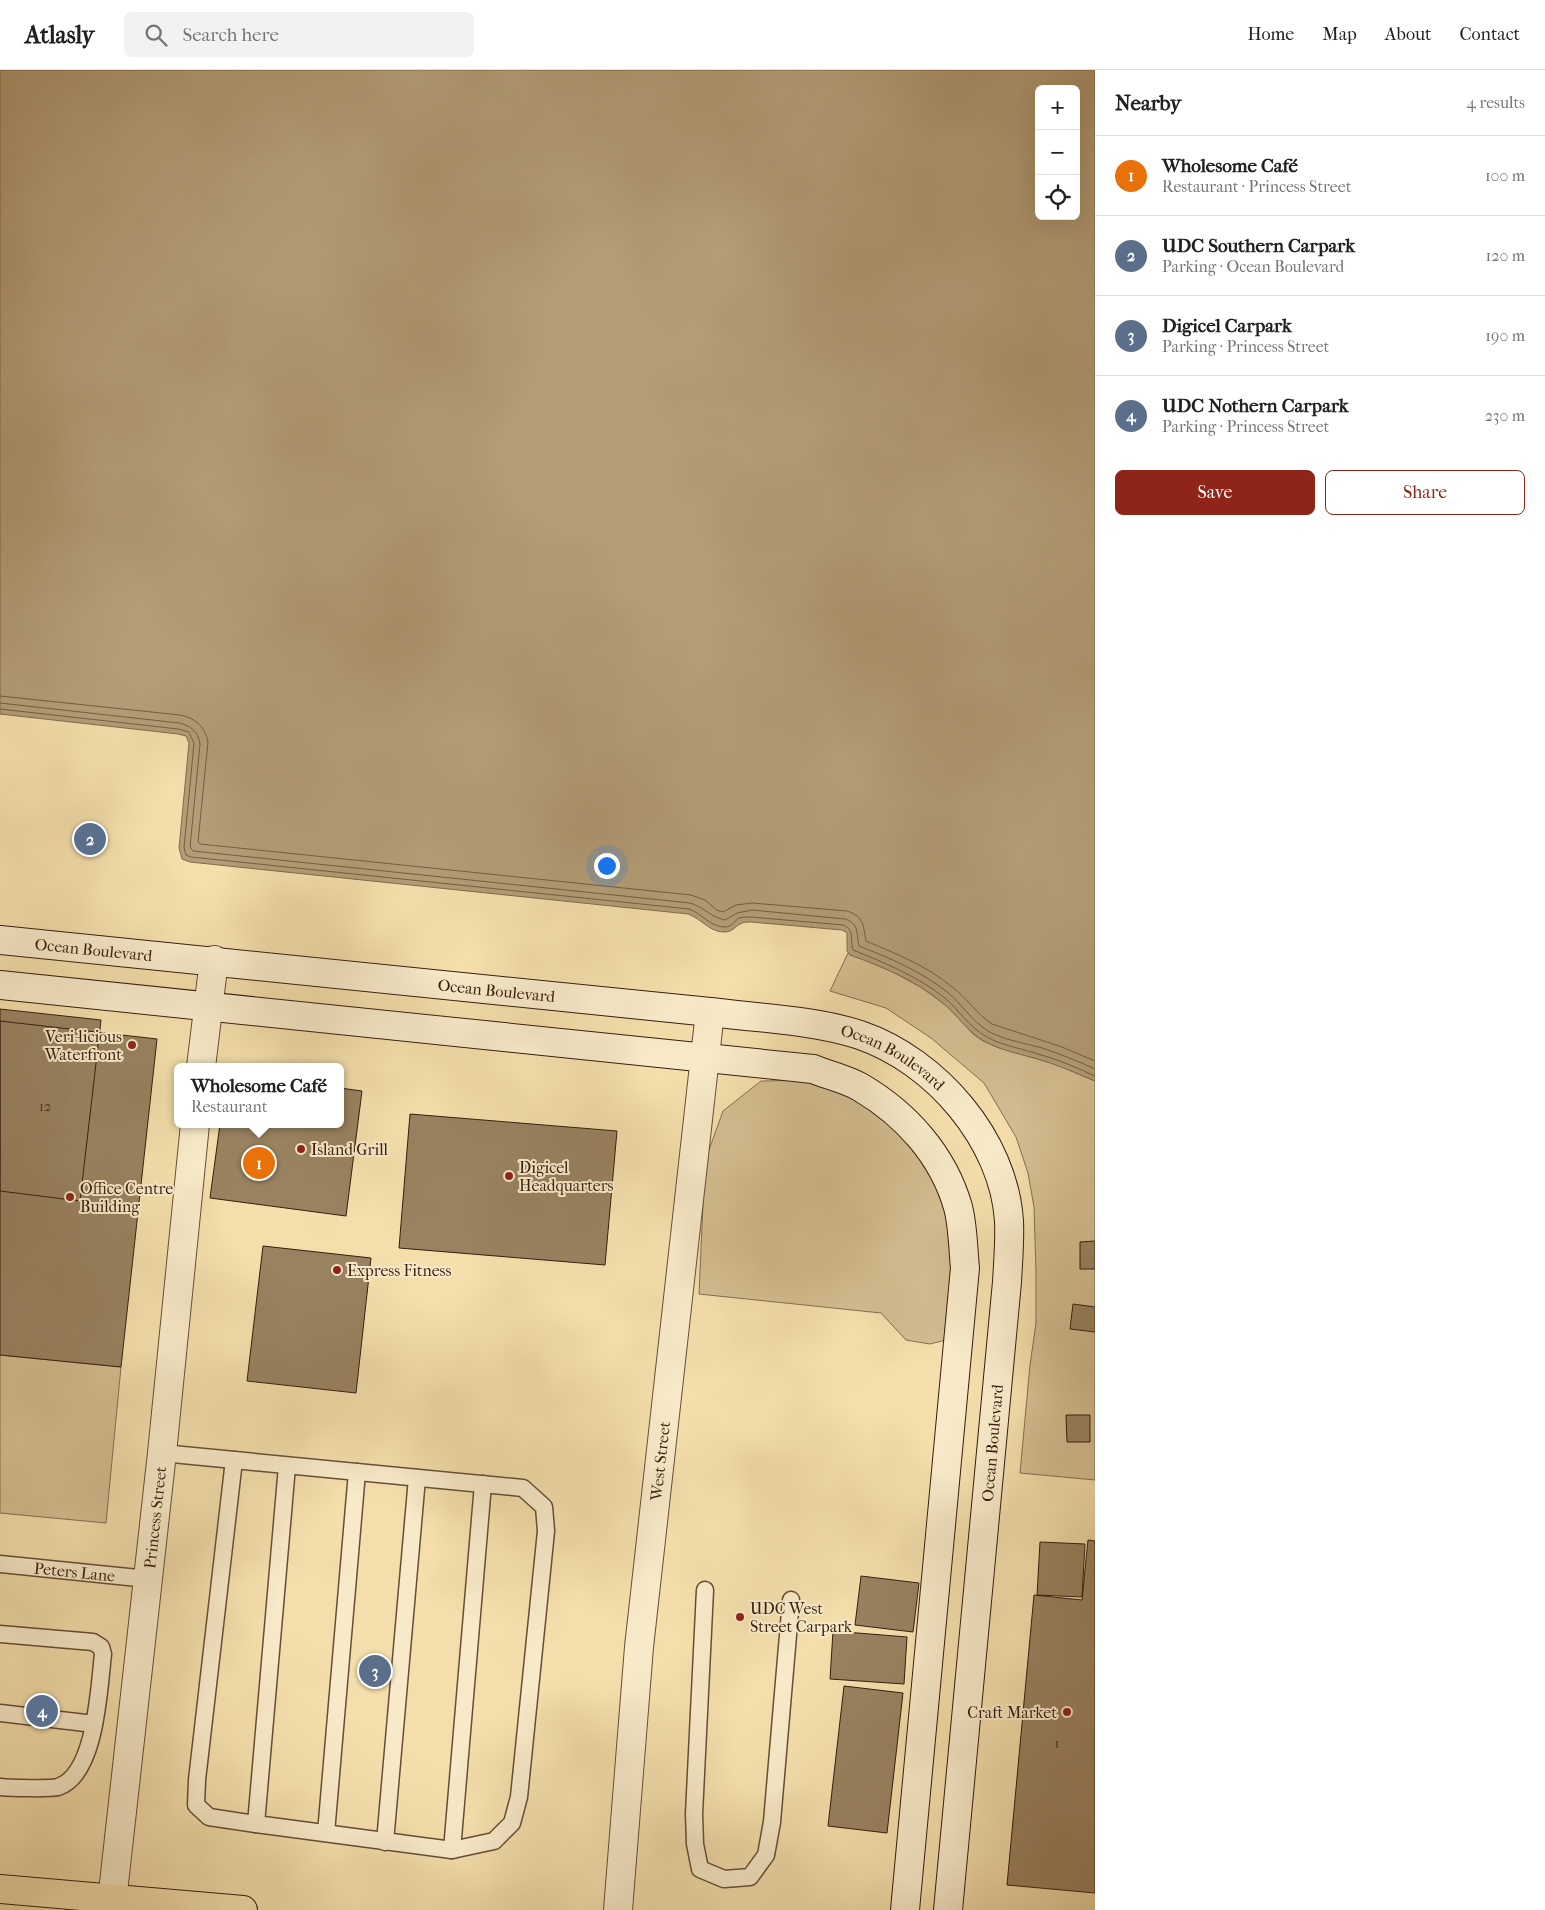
<!DOCTYPE html>
<meta charset="utf-8">
<style>
body{margin:0;font-family:"IM FELL French Canon",serif;background:#f2f2f2;color:#202124}
.controls{position:absolute;right:15px;top:15px;display:grid;overflow:hidden;border-radius:8px;box-shadow:0 5px 20px #0002}
.controls button{width:45px;height:45px;display:grid;place-items:center;padding:0;border:0;border-bottom:1px solid #e0e0e0;background:#fff;color:#202124;font:25px sans-serif}
.you{position:absolute;left:606px;top:795px;width:18px;height:18px;margin:-12px;border:4px solid #fff;border-radius:50%;background:#1a73e8;box-shadow:0 0 0 8px #1a73e833}
.badge{display:grid;place-items:center;width:32px;height:32px;border-radius:50%;background:#8f2418;color:#fff;font-size:16px;font-weight:700}
.pin{position:absolute;translate:-50% -50%;border:2px solid #fff;box-shadow:0 1px 5px #0006}
.popup{position:absolute;left:174px;top:993px;width:170px;height:65px;box-sizing:border-box;display:grid;place-content:center;border-radius:8px;background:#fff;filter:drop-shadow(0 1px 4px #0005);font-size:16px;white-space:nowrap;color:#757577}
.popup b{font-size:19px;color:#202124}
.popup::after{content:'';position:absolute;left:50%;top:100%;margin-left:-10px;border:10px solid transparent;border-top-color:#fff}
.list{margin:0;padding:0;list-style:none}
h2{display:flex;justify-content:space-between;align-items:center;height:65px;margin:0;padding:0 20px;font-size:21px}
h2 small{font-size:16px;font-weight:400;color:#757577}
.list li{display:grid;grid-template-columns:32px 1fr auto;gap:15px;align-items:center;box-sizing:border-box;height:80px;padding:0 20px;border-top:1px solid #e0e0e0}
.list b{display:block;font-size:19px;white-space:nowrap}
.list p{margin:0;font-size:16px;white-space:nowrap;color:#757577}
.list em{font-size:16px;font-style:normal;color:#757577}
.actions{display:flex;gap:10px;padding:15px 20px}
.actions a{flex:1;padding:11px 0;border:1px solid #8f2418;border-radius:8px;text-align:center;font-size:18px;color:#8f2418}
.actions .main{background:#8f2418;color:#fff}
.icon{flex:none;width:28px;height:28px;fill:none;stroke:currentColor;stroke-width:2;stroke-linecap:round;stroke-linejoin:round}
.map{position:relative;flex:none;width:1095px;height:1840px;overflow:hidden}
header{display:flex;align-items:center;gap:30px;box-sizing:border-box;height:70px;padding:0 25px;background:#fff;border-bottom:1px solid #e0e0e0}
header strong{font-size:24px}
nav{display:flex;gap:28px;margin-inline-start:auto;font-size:18px}
.search{width:350px;height:45px;background:#f2f2f2;display:flex;align-items:center;gap:12px;box-sizing:border-box;padding:0 18px;border-radius:8px;color:#757577;font-size:19px}
main{display:flex}
aside{flex:1;background:#fff}
.map>svg:first-child{display:block}
</style>
<header>
<strong>Atlasly</strong>
<div class="search"><svg class="icon" aria-label="search" viewBox="0 0 24 24"><circle cx="10" cy="10" r="6"/><path d="M15 15l6 6"/></svg>Search here</div>
<nav><a>Home</a><a>Map</a><a>About</a><a>Contact</a></nav>
</header>
<main>
<div class="map">
<svg width="1095" height="1840" viewBox="0 0 1095 1840">
<rect width="100%" height="100%" fill="#f4dfac"/>
<filter id="stains"><feTurbulence type="fractalNoise" baseFrequency=".004" numOctaves="4"/><feColorMatrix values="0 0 0 0 .2 0 0 0 0 .09 0 0 0 0 .02 0 0 0 .5 -.17"/></filter>
<radialGradient id="worn" r=".72"><stop offset=".6" stop-color="#630" stop-opacity="0"/><stop offset="1" stop-color="#630" stop-opacity=".3"/></radialGradient>
<path fill="#d4be91" stroke="#856e50" d="M848 883 893 902 922 918 947 936 973 964 983 971 999 978 1055 994 1095 1011V1410L1020 1403 1030 1295 1036 1253V1202L1034 1137 1028 1103 1016 1067 984 1013 931 968 886 938 830 921Z
M810 1010 858 1030 937 1091 951 1158 955 1202 950 1269 930 1274 906 1270 881 1243 699 1224 705 1091 723 1041 761 1011Z
M0 1285 121 1297 106 1453 0 1443Z"/>
<path fill="#b39d76" stroke="#816a4c" fill-rule="evenodd" d="M0 0H1095V1011C1076 1003 1058 995 1038 989 1020 984 1000 980 984 971 968 962 958 946 945 935 917 911 884 897 850 885L847 881V863L842 860 751 852C747 852 743 852 740 854 735 857 733 861 726 862 710 863 702 849 688 844L190 792 182 789 179 778 189 673 186 666 178 664 0 644ZM1039 19H1076V146H1039Z"/>
<g fill="none" stroke-linecap="round" stroke-linejoin="round">
<path stroke="#745d42" stroke-width="1" d="M0 626 180 645C195 648 205 656 208 672L198 772 200 774 691 825 705 830 717 840 723 842 736 835 752 833 847 841C865 847 863 856 866 871 897 884 927 896 952 917 967 928 977 944 992 954L1062 977 1095 991
M0 633 179 653C191 656 198 661 200 674L190 777 193 781 690 833C704 837 710 847 725 850L737 843 752 840 845 849C860 854 856 864 859 876 890 888 920 901 946 921 961 933 972 951 988 961 1004 970 1024 973 1042 978 1060 984 1078 991 1095 999
M0 639 178 659 189 662 194 673 184 778 186 785 191 787 689 839C703 844 710 857 725 857 732 857 734 851 739 848 743 847 748 847 751 847L843 855C855 859 850 871 853 880 885 893 917 906 945 928 959 940 970 958 987 967 1003 976 1024 979 1041 985 1060 990 1077 998 1095 1006"/>
</g>
<path fill="#998260" stroke="#361d0e" d="M0 939 101 950 80 1131 0 1121Z
M0 951 157 969 121 1297 0 1285Z
M340 1018 362 1021 346 1146 210 1128 220 1054H340Z
M410 1044 617 1061 605 1195 399 1178Z
M1095 1171V1199H1080V1172Z
M263 1176 371 1188 356 1323 247 1311Z
M1073 1234 1095 1237V1262L1070 1259Z
M1066 1345H1090V1372H1067Z
M1088 1470 1095 1471V1823L1007 1815 1034 1525 1082 1530Z
M1040 1472 1085 1474 1082 1527 1037 1525Z
M861 1506 919 1513 913 1562 855 1555Z
M833 1561 907 1567 904 1614 830 1609Z
M844 1616 903 1623 887 1763 828 1756Z"/>
<g fill="none" stroke-linecap="round" stroke-linejoin="round">
<defs>
<g id="lane">
<path d="M162 1383 523 1418 544 1437 546 1461 519 1727 512 1753 494 1771 452 1780 256 1754 287 1396"/>
<path d="M234 1390 197 1710 196 1735 209 1747 256 1754"/>
<path id="s1" d="M0 1494 148 1509"/>
<path d="M705 1520 694 1744 695 1774 700 1799 724 1809 750 1807 766 1785 772 1752 791 1530"/>
<path d="M0 1564 93 1572 101 1577 103 1584C99 1618 96 1705 58 1717 50 1719 10 1718 0 1717"/>
<path d="M0 1643 94 1654"/>
<path d="M326 1763 357 1402"/>
<path d="M385 1772 417 1408"/>
<path d="M452 1780 483 1414"/>
</g>
<g id="street">
<path d="M201 997 214 890"/>
<path id="s2" d="M111 1840 162 1383 195 1054"/>
<path id="s3" d="M618 1840 639 1577 710 942"/>
</g>
<g id="secondary">
<path id="s4" d="M0 870 710 942C757 948 815 950 860 965 936 991 1004 1070 1009 1151 1010 1171 1008 1192 1007 1212L948 1840"/>
<path d="M0 915 813 999C828 1005 846 1009 860 1017 906 1044 943 1085 958 1137 963 1156 963 1178 965 1198L905 1840"/>
</g>
<path id="highway" d="M0 1819 243 1840"/>
</defs>
<use href="#lane" stroke="#664e36" stroke-width="19"/>
<use href="#street" stroke="#664e36" stroke-width="30"/>
<use href="#secondary" stroke="#361d0e" stroke-width="30"/>
<use href="#highway" stroke="#361d0e" stroke-width="30"/>
<use href="#lane" stroke="#f8eac9" stroke-width="16"/>
<use href="#street" stroke="#f8eac9" stroke-width="28"/>
<use href="#secondary" stroke="#f8eac9" stroke-width="28"/>
<use href="#highway" stroke="#f4dfac" stroke-width="28"/>
</g>
<g fill="#8f2418" stroke="#f8eac9" stroke-width="2">
<circle cx="132" cy="975" r="5"/>
<circle cx="301" cy="1079" r="5"/>
<circle cx="509" cy="1106" r="5"/>
<circle cx="70" cy="1127" r="5"/>
<circle cx="337" cy="1200" r="5"/>
<circle cx="740" cy="1547" r="5"/>
<circle cx="1067" cy="1642" r="5"/>
</g>
<g text-anchor="middle" stroke-width="4" stroke-linejoin="round" paint-order="stroke">
<g font-size="14" fill="#4f3622">
<text x="45" y="1041">12</text>
<text x="1057" y="1678">1</text>
</g>
<g font-size="16" fill="#361d0e" stroke="#f8eac9">
<text dy="6" stroke="none"><textPath href="#s4" startOffset="94">Ocean Boulevard</textPath></text>
<text dy="6" stroke="none"><textPath href="#s4" startOffset="499">Ocean Boulevard</textPath></text>
<text dy="6" stroke="none"><textPath href="#s4" startOffset="905">Ocean Boulevard</textPath></text>
<text transform="translate(992 1373) rotate(-85)" y="6">Ocean Boulevard</text>
<text dy="6" stroke="none"><textPath href="#s3" startOffset="451">West Street</textPath></text>
<text dy="6" stroke="none"><textPath href="#s2" startOffset="395">Princess Street</textPath></text>
<text dy="6" stroke="none"><textPath href="#s1" startOffset="75">Peters Lane</textPath></text>
</g>
<g font-size="16" fill="#361d0e" stroke="#f8eac9" text-anchor="start">
<text x="122" y="972" text-anchor="end">Veri-licious<tspan x="122" dy="18">Waterfront</tspan></text>
<text x="311" y="1085">Island Grill</text>
<text x="519" y="1103">Digicel<tspan x="519" dy="18">Headquarters</tspan></text>
<text x="80" y="1124">Office Centre<tspan x="80" dy="18">Building</tspan></text>
<text x="347" y="1206">Express Fitness</text>
<text x="750" y="1544">UDC West<tspan x="750" dy="18">Street Carpark</tspan></text>
<text x="1057" y="1648" text-anchor="end">Craft Market</text>
</g>
</g>
<rect width="100%" height="100%" filter="url(#stains)"/>
<rect width="100%" height="100%" fill="url(#worn)"/>
</svg>
<div class="controls">
<button>+</button>
<button>−</button>
<button><svg class="icon" aria-label="locate" viewBox="0 0 24 24"><circle cx="12" cy="12" r="6"/><path d="M12 2v4M12 18v4M2 12h4M18 12h4"/></svg></button>
</div>
<div class="you"></div>
<div class="pin badge" style="left:259px;top:1093px;background:#e8710a">1</div>
<div class="popup"><b>Wholesome Café</b>Restaurant</div>
<div class="pin badge" style="left:90px;top:769px;background:#5c6f8a">2</div>
<div class="pin badge" style="left:375px;top:1601px;background:#5c6f8a">3</div>
<div class="pin badge" style="left:42px;top:1641px;background:#5c6f8a">4</div>
</div>
<aside>
<h2>Nearby<small>4 results</small></h2>
<ul class="list">
<li><span class="badge" style="background:#e8710a">1</span><div><b>Wholesome Café</b><p>Restaurant · Princess Street</p></div><em>100 m</em></li>
<li><span class="badge" style="background:#5c6f8a">2</span><div><b>UDC Southern Carpark</b><p>Parking · Ocean Boulevard</p></div><em>120 m</em></li>
<li><span class="badge" style="background:#5c6f8a">3</span><div><b>Digicel Carpark</b><p>Parking · Princess Street</p></div><em>190 m</em></li>
<li><span class="badge" style="background:#5c6f8a">4</span><div><b>UDC Nothern Carpark</b><p>Parking · Princess Street</p></div><em>230 m</em></li>
</ul>
<div class="actions"><a class="main">Save</a><a>Share</a></div>
</aside>
</main>
